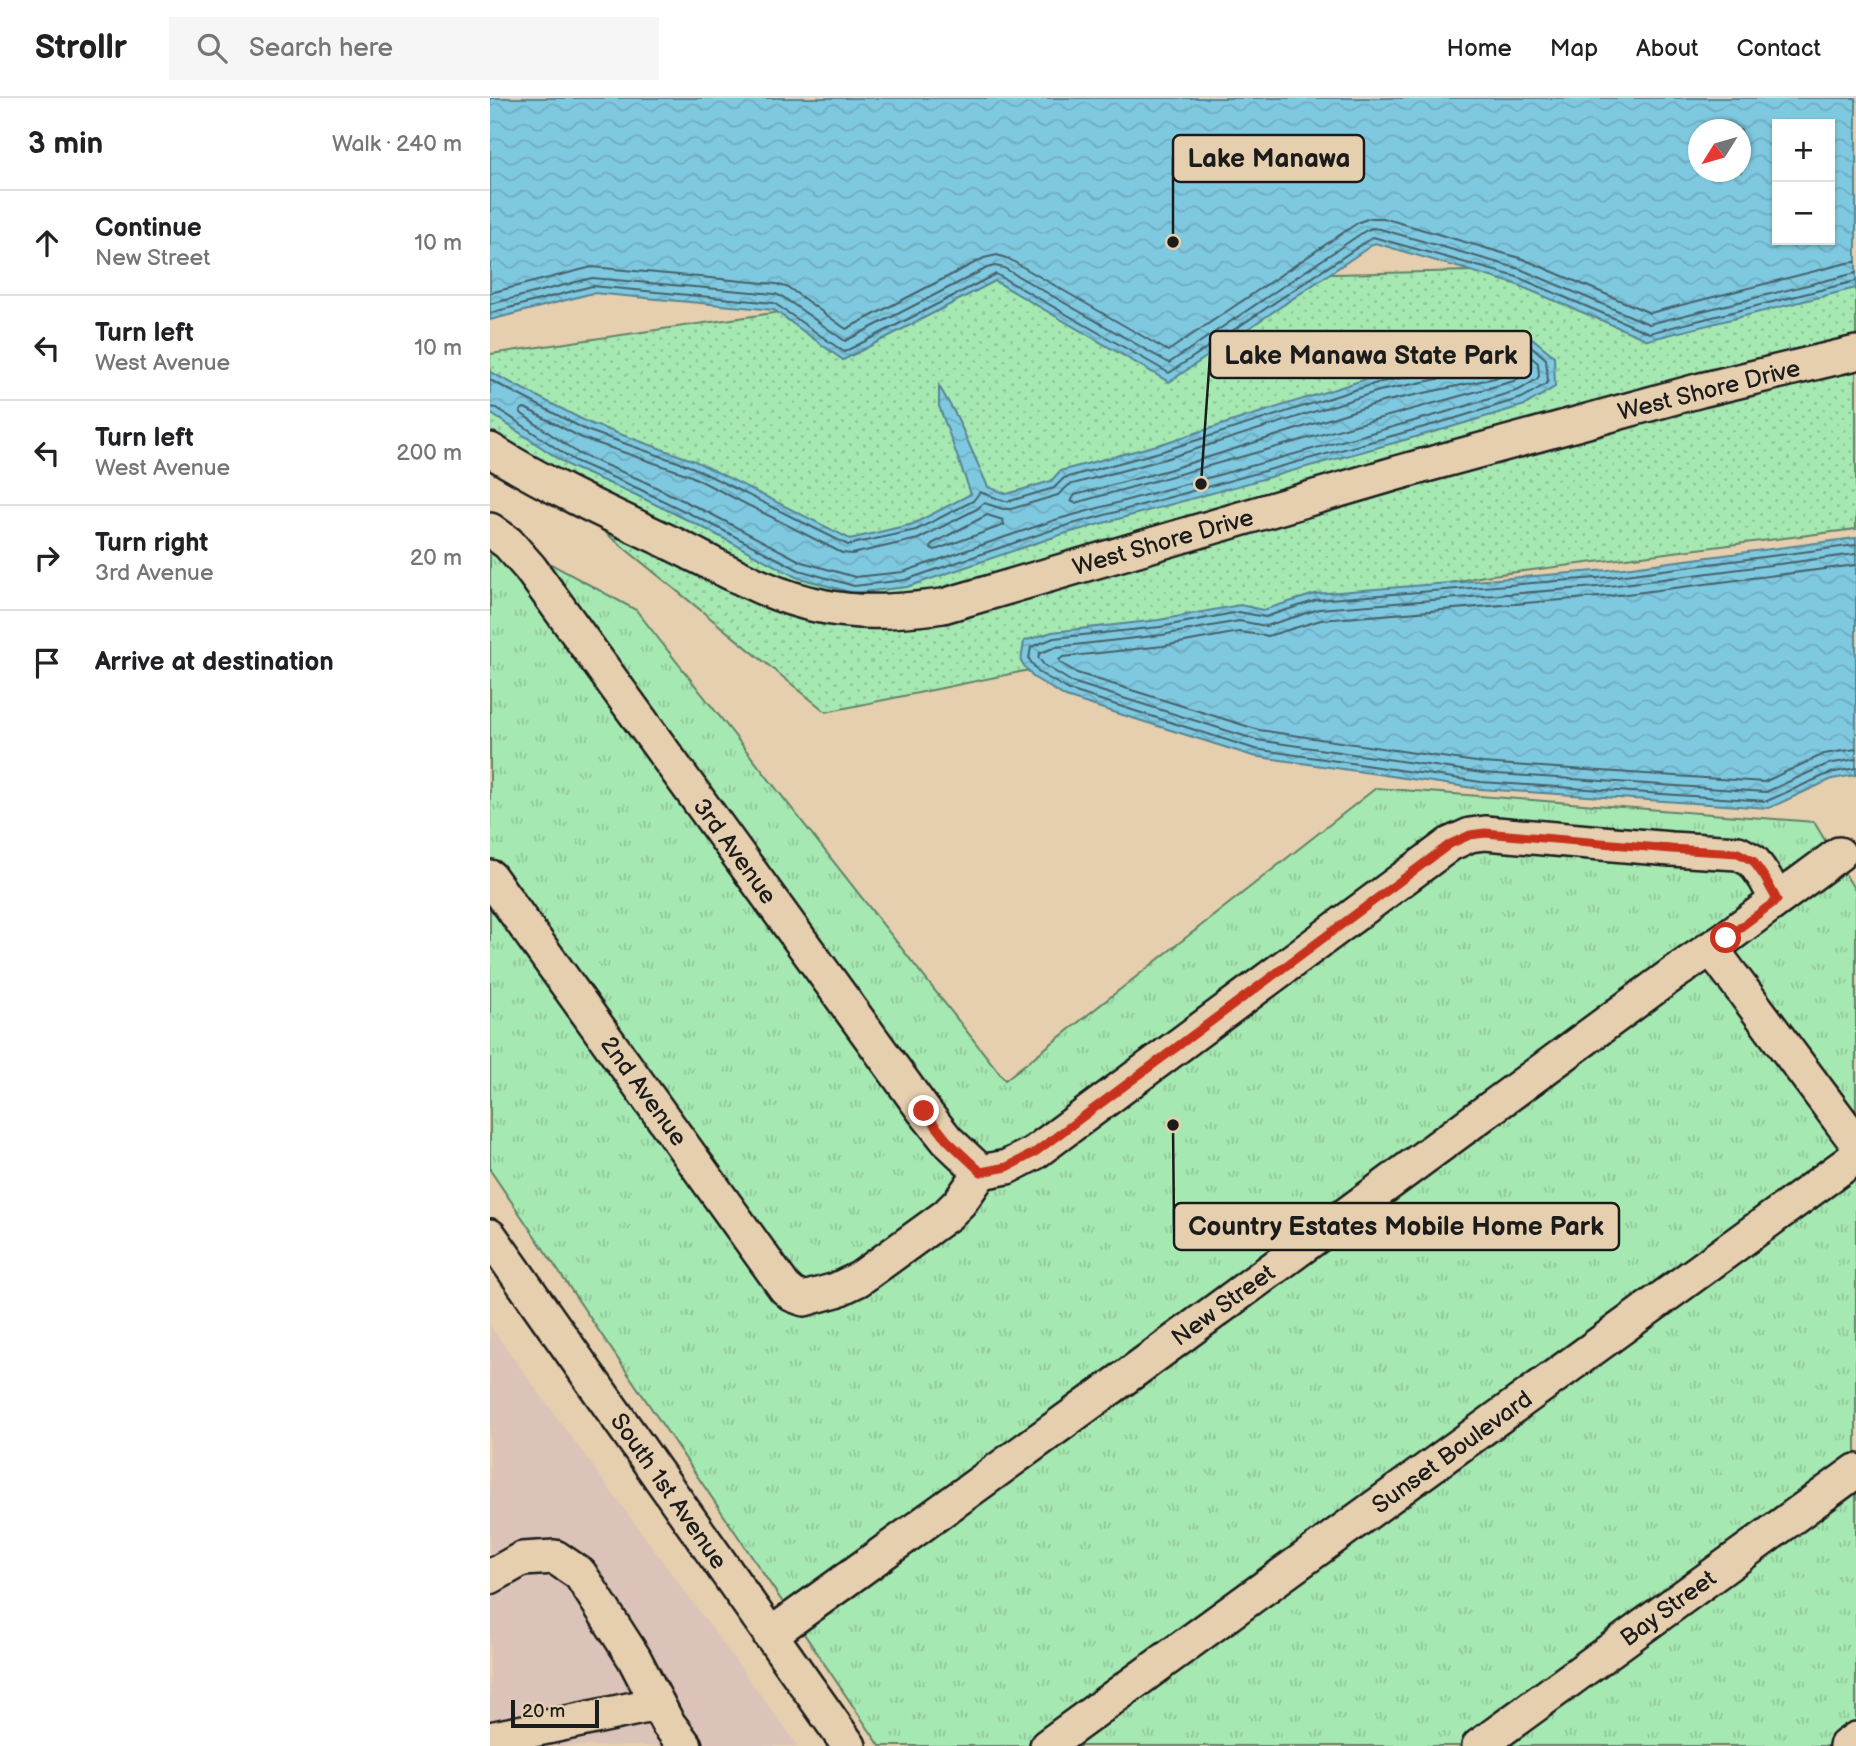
<!DOCTYPE html>
<meta charset="utf-8">
<style>
body{margin:0;font-family:"Balsamiq Sans",sans-serif;background:#f6f6f6;color:#202124}
.controls{position:absolute;right:21px;top:21px;display:grid;overflow:hidden;border-radius:0px;box-shadow:0 2px 5px #0004}
.controls button{width:63px;height:63px;display:grid;place-items:center;padding:0;border:0;border-bottom:2px solid #e0e0e0;background:#fff;color:#202124;font:35px sans-serif}
.compass{position:absolute;left:1198px;top:21px;width:63px;height:63px;border-radius:50%;background:#fff;box-shadow:0 2px 5px #0004;rotate:233deg}
.scale{position:absolute;left:21px;bottom:18px;width:88px;box-sizing:border-box;padding-left:7px;border:4px solid #1c1c1c;border-top:0;font-size:19px;line-height:24px;white-space:nowrap;color:#1c1c1c;-webkit-text-stroke:5px #e5cfae;paint-order:stroke}
.stop{position:absolute;width:21px;height:21px;margin:-16px;border:5px solid #c8321e;border-radius:50%;background:#fff}
.stop.end{background:#c8321e;border-color:#fff;box-shadow:0 2px 7px #0008}
.list{margin:0;padding:0;list-style:none}
h2{display:flex;justify-content:space-between;align-items:center;height:91px;margin:0;padding:0 28px;font-size:30px}
h2 small{font-size:23px;font-weight:400;color:#757577}
.list li{display:grid;grid-template-columns:46px 1fr auto;gap:21px;align-items:center;box-sizing:border-box;height:105px;padding:0 28px;border-top:2px solid #e0e0e0}
.list b{display:block;font-size:26px;white-space:nowrap}
.list p{margin:0;font-size:23px;white-space:nowrap;color:#757577}
.list em{font-size:23px;font-style:normal;color:#757577}
.icon{flex:none;width:38px;height:38px;fill:none;stroke:currentColor;stroke-width:2;stroke-linecap:round;stroke-linejoin:round}
.map{position:relative;flex:none;width:1366px;height:1648px;overflow:hidden}
header{display:flex;align-items:center;gap:42px;box-sizing:border-box;height:98px;padding:0 35px;background:#fff;border-bottom:2px solid #e0e0e0}
header strong{font-size:33px}
nav{display:flex;gap:38px;margin-inline-start:auto;font-size:24px}
.search{width:490px;height:63px;background:#f6f6f6;display:flex;align-items:center;gap:18px;box-sizing:border-box;padding:0 24px;border-radius:0px;color:#757577;font-size:26px}
main{display:flex}
aside{flex:1;background:#fff}
.map>svg:first-child{display:block}
</style>
<header>
<strong>Strollr</strong>
<div class="search"><svg class="icon" aria-label="search" viewBox="0 0 24 24"><circle cx="10" cy="10" r="6"/><path d="M15 15l6 6"/></svg>Search here</div>
<nav><a>Home</a><a>Map</a><a>About</a><a>Contact</a></nav>
</header>
<main>
<aside>
<h2>3 min<small>Walk · 240 m</small></h2>
<ul class="list">
<li><svg class="icon" aria-label="ahead" viewBox="0 0 24 24"><path d="M12 20V5M6 11l6-6 6 6"/></svg><div><b>Continue</b><p>New Street</p></div><em>10 m</em></li>
<li><svg class="icon" aria-label="left" viewBox="0 0 24 24"><path d="M17 20v-9H6M10 6l-5 5 5 5"/></svg><div><b>Turn left</b><p>West Avenue</p></div><em>10 m</em></li>
<li><svg class="icon" aria-label="left" viewBox="0 0 24 24"><path d="M17 20v-9H6M10 6l-5 5 5 5"/></svg><div><b>Turn left</b><p>West Avenue</p></div><em>200 m</em></li>
<li><svg class="icon" aria-label="right" viewBox="0 0 24 24"><path d="M7 20v-9h11M14 6l5 5-5 5"/></svg><div><b>Turn right</b><p>3rd Avenue</p></div><em>20 m</em></li>
<li><svg class="icon" aria-label="arrive" viewBox="0 0 24 24"><path d="M6 21V4h12l-3 4 3 4H6"/></svg><div><b>Arrive at destination</b></div></li>
</ul>
</aside>
<div class="map">
<svg width="1366" height="1648" viewBox="0 0 1366 1648">
<defs>
<pattern id="grass-tufts" width="24" height="20" patternUnits="userSpaceOnUse" patternTransform="scale(1.75)"><rect width="24" height="20" fill="#a6e8b2"/><path d="M3 7l-1-3M5 7V3M7 7l1-3M15 17l-1-3M17 17v-4M19 17l1-3" fill="none" stroke="#8ec698"/></pattern>
<pattern id="park-dots" width="8" height="8" patternUnits="userSpaceOnUse" patternTransform="scale(1.75)"><rect width="8" height="8" fill="#a6e8b2"/><path d="M2 2h.1M6 6h.1" fill="none" stroke="#8ec698" stroke-width="1.8" stroke-linecap="round"/></pattern>
<pattern id="water-waves" width="16" height="10" patternUnits="userSpaceOnUse" patternTransform="scale(1.75)"><rect width="16" height="10" fill="#7fc9e0"/><path d="M0 5q4-4 8 0t8 0" fill="none" stroke="#6dacc0"/></pattern>
</defs>
<rect width="100%" height="100%" fill="#e5cfae"/>
<filter id="ink" filterUnits="userSpaceOnUse"><feTurbulence type="fractalNoise" baseFrequency=".0143" numOctaves="2"/><feDisplacementMap in="SourceGraphic" scale="14" xChannelSelector="R" yChannelSelector="G"/><feConvolveMatrix kernelMatrix="1 2 1 2 8 2 1 2 1" color-interpolation-filters="sRGB"/></filter>
<g filter="url(#ink)">
<path fill="#dcc3b9" d="M0 1228 308 1648H0Z"/>
<path fill="url(#grass-tufts)" stroke="#618267" stroke-width="2" d="M0 433 146 512 515 982 886 690 1324 724 1366 794V1648H390L0 1072Z"/>
<path fill="url(#park-dots)" stroke="#618267" stroke-width="2" d="M1366 165V431L994 478 336 614 0 341V256L505 183Z"/>
<path fill="url(#water-waves)" stroke="#578492" stroke-width="2" fill-rule="evenodd" d="M0 0H1366V190L1158 242 1025 186 885 145 679 284 505 183 353 262 284 212 103 195 0 222ZM1287 26H1340V142H1287ZM1209 32H1251V74H1209Z
M1026 238 1042 240 1064 258 1065 289 1035 307 958 330 570 437 417 489 363 495 306 479 216 431 144 396 81 369 0 315V274L99 325 205 363 360 441 423 426 481 396 449 308V288L467 319 498 389 517 396 561 383 570 373 671 346 886 278 998 255Z
M1366 440V677L1342 681 1279 710 990 691 763 658 576 599 543 579 531 564 534 543 562 534 669 522 750 507 773 512 825 496 1118 472Z"/>
<g fill="none" stroke-linecap="round" stroke-linejoin="round">
<path stroke="#44616a" stroke-width="2" d="M0 195 102 169 286 186 299 190 356 231 494 160 507 157 519 161 678 253 869 124 880 120H893L1033 161 1160 215 1357 165 1366 164
M0 206 102 180 285 196 293 199 355 243 497 170 505 168 514 170 679 265 875 133 882 130 890 131 1030 171 1159 226 1366 175
M0 215 102 188 284 205 354 254 506 176 679 275 883 139 1027 179 1159 235 1366 183
M1030 255H1036L1048 265 1049 278 1047 281 1029 292 953 315 565 422 413 474 365 479 312 464 223 417 151 382 89 356 32 316 30 313 32 311 35 310 92 340 199 377 352 455 362 456 428 441 487 411 494 405 513 411H521L568 397 579 387 675 361 889 293 1002 270Z
M1031 266 1037 270 1038 274 1024 283 585 405 581 403 585 397 678 372 892 304 1005 280Z
M0 282 96 332 202 369 358 447 426 432 483 403 490 394 514 403H520L564 390 574 380 673 353 887 285 1000 262 1028 246 1040 247 1056 261 1058 283 1056 286 1032 300 956 323 568 430 415 482 364 488 309 472 219 425 147 390 85 363 7 310 0 309
M497 417 513 422 514 427 445 452 441 450 442 446Z
M1366 447 1119 479 827 502 775 519 749 514 670 529 564 540 541 549 539 561 548 574 579 592 765 651 991 684 1277 703 1340 675 1366 670
M1366 456 1119 488 829 511 776 528 749 523 672 537 566 549 550 555 548 559 554 567 582 584 767 642 992 675 1276 694 1338 666 1366 661
M1366 467 1121 498 831 522 778 538 749 534 673 548 573 559 569 562 571 565 587 575 769 632 993 665 1274 684 1334 656 1366 651"/>
<defs>
<path id="minor" d="M0 352C59 389 122 417 185 447 232 470 279 498 331 508 372 517 412 513 453 508L907 375 1211 292 1366 255
M0 432 18 445 40 470 434 1013 457 1042 491 1074
M0 779 295 1190 303 1197 314 1201 346 1192 369 1181 457 1117 470 1104 491 1074 517 1069 544 1055 960 746 980 737 995 735 1181 751 1248 755 1263 763 1275 780 1287 802
M1221 850 1366 1044
M0 1138 359 1648
M0 1479 32 1461 65 1459 90 1476 144 1560 177 1624 195 1648
M280 1537 633 1281 1183 876 1236 840 1349 756
M0 1641 167 1606
M557 1648 1366 1059
M989 1648 1366 1373
M1356 1648 1366 1641"/>
</defs>
<use href="#minor" stroke="#1c1c1c" stroke-width="38"/>
<use href="#minor" stroke="#e5cfae" stroke-width="33"/>
</g>
</g>
<g fill="none" stroke-linecap="round" stroke-linejoin="round" filter="url(#ink)">
<path stroke="#c8321e" stroke-width="9" d="M434 1013 457 1042 491 1074 517 1069 544 1055 960 746 980 737 995 735 1181 751 1248 755 1263 763 1275 780 1287 802 1236 840"/>
</g>
<g text-anchor="middle" stroke-width="7" stroke-linejoin="round" paint-order="stroke">
<g font-size="24" fill="#1c1c1c" stroke="#e5cfae">
<text transform="translate(1219 292) rotate(-14)" y="8">West Shore Drive</text>
<text transform="translate(673 444) rotate(-16)" y="8">West Shore Drive</text>
<text transform="translate(245 753) rotate(54)" y="8">3rd Avenue</text>
<text transform="translate(154 993) rotate(54)" y="8">2nd Avenue</text>
<text transform="translate(733 1207) rotate(-36)" y="8">New Street</text>
<text transform="translate(962 1354) rotate(-36)" y="8">Sunset Boulevard</text>
<text transform="translate(179 1393) rotate(55)" y="8">South 1st Avenue</text>
<text transform="translate(1178 1510) rotate(-36)" y="8">Bay Street</text>
</g>
</g>
<path fill="none" stroke="#1c1c1c" stroke-width="2.5" d="M683 144L683 60M711 386L720 257M683 1027L684 1128"/>
<g fill="#1c1c1c" stroke="#e5cfae" stroke-width="2.5">
<circle cx="683" cy="144" r="7"/>
<circle cx="711" cy="386" r="7"/>
<circle cx="683" cy="1027" r="7"/>
</g>
<g fill="#e5cfae" stroke="#1c1c1c" stroke-width="2.5">
<rect x="683" y="37" width="191" height="47" rx="7"/>
<rect x="720" y="233" width="321" height="47" rx="7"/>
<rect x="684" y="1105" width="445" height="47" rx="7"/>
</g>
<g font-size="26" text-anchor="middle" font-weight="bold" fill="#1c1c1c">
<text x="779" y="69">Lake Manawa</text>
<text x="881" y="266">Lake Manawa State Park</text>
<text x="906" y="1137">Country Estates Mobile Home Park</text>
</g>
</svg>
<div class="controls">
<button>+</button>
<button>−</button>
</div>
<svg class="compass" viewBox="-18 -18 36 36"><path d="M0-13l5 13h-10z" fill="#e53935"/><path d="M0 13l5-13h-10z" fill="#757577"/></svg>
<div class="scale">20 m</div>
<div class="stop" style="left:1236px;top:840px"></div>
<div class="stop end" style="left:434px;top:1013px"></div>
</div>
</main>
